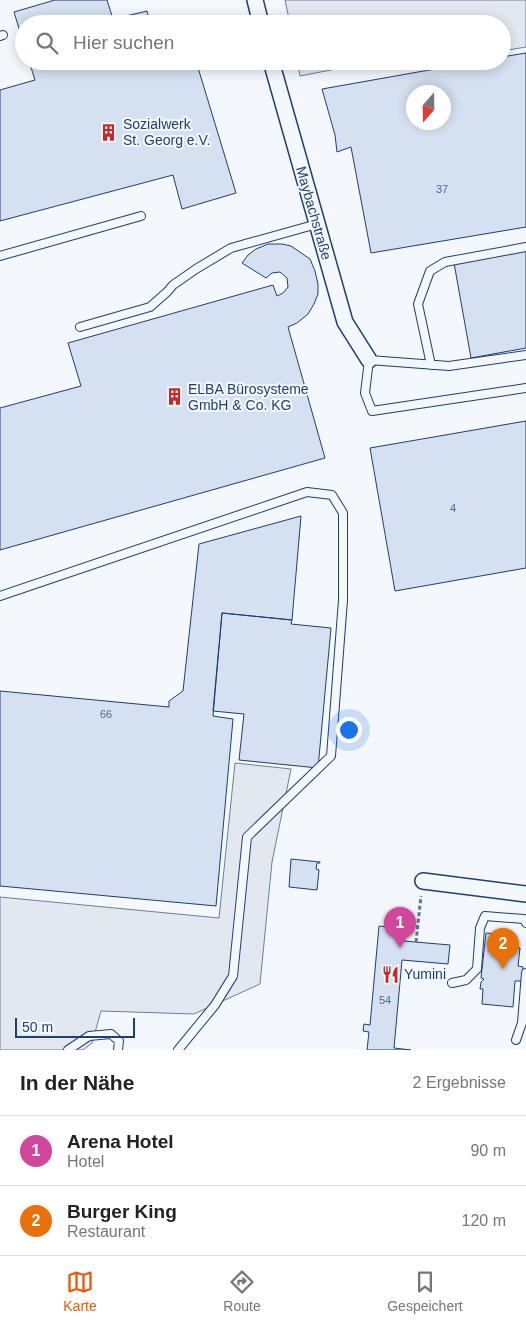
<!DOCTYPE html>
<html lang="de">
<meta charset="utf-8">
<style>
body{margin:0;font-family:Arial,sans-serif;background:#f6f6f6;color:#222}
.compass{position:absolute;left:406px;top:85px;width:45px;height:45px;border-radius:50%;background:#fff;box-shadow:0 2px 12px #0003;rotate:200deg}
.scale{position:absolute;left:15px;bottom:12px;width:120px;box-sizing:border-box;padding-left:5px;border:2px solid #1d3f73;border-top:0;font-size:14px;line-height:18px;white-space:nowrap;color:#1d3f73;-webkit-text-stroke:4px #f4f7fb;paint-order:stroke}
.you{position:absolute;left:348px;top:729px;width:18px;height:18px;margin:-12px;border:4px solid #fff;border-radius:50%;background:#1a73e8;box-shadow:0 0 0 8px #1a73e833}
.badge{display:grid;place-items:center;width:32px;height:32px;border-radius:50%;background:#ea580c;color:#fff;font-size:16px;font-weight:700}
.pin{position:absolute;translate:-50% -41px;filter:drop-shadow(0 1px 2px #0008)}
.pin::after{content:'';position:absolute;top:26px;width:18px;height:15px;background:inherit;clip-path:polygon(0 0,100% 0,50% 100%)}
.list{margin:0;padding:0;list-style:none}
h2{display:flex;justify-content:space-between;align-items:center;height:65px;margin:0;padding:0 20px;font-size:21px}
h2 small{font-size:16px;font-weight:400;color:#767676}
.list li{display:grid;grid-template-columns:32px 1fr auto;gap:15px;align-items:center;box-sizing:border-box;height:70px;padding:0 20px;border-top:1px solid #e0e0e0}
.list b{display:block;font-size:19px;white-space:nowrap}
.list p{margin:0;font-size:16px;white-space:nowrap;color:#767676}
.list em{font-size:16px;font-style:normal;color:#767676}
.icon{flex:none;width:28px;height:28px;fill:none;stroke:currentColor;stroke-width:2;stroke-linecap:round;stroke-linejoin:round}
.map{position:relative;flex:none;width:526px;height:1050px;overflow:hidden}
.search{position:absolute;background:#fff;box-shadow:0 2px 12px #0003;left:15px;right:15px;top:15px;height:55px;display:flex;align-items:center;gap:12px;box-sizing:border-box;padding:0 18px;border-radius:28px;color:#767676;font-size:19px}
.sheet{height:205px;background:#fff}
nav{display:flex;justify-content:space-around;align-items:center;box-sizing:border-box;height:70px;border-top:1px solid #e0e0e0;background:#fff;font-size:14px;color:#767676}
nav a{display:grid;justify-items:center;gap:2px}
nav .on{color:#ea580c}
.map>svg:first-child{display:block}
</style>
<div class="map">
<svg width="526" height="1050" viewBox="0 0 526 1050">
<rect width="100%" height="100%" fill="#f4f7fb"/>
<path fill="#e3e8f0" stroke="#687fa3" d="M285 0H526V47L502 51V24H290Z
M297 61H377L300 76Z
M235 763 291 769 272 862 260 984 194 1014 101 1011 92 1043 83 1050H0V897L219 918Z"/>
<path fill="#d5e0f0" stroke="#1d3f73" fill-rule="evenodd" d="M55 0H107L113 19 147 11 150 24H24V45L14 12Z
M526 53V227L371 253 351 147 337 152 335 135 322 89 480 61H502V57ZM414 92H444V122H414Z
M29 61H196L236 193 182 209 173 175 0 221V90L35 80Z
M268 244H282L291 246 310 259 315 271 318 284V294L314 304 308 314 297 323 288 327 325 458 0 550V408L81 386 68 343 273 285 277 296 283 293 288 287 287 278 280 272 272 273 266 278 242 263 248 255 256 249Z
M526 251V348L471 358 454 263Z
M526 421V568L395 591 370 448Z
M301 516 292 620 222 613 213 716 233 719 216 906 0 886V691L169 707V701L183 691 199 544Z
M222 613 292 620 291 624 331 628 318 768 239 760 244 714 213 711Z
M291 859 320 862V863H317L316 869 319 870 317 890 289 887Z
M379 926 405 929 404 941 450 945 448 964 402 960 394 1048 411 1050H367L369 1032 363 1031 364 1024 370 1025Z
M486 933 507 935 506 947 520 948 518 966 523 967 522 981H515L513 1007 482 1004 483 989H480L481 982 484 979 481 978Z"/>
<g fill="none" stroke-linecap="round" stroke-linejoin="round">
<defs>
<path id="lane" d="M0 36 3 35
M0 256 141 216
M80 327 150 307 167 292 173 285 196 269 231 248 317 224
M526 355 449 366 369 360 365 393 372 411 526 388
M431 365 418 304 430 271 445 262 526 247
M0 596 307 492 332 495 343 513V600L331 756 247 837 233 976 215 1005 178 1050
M452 983 466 980 477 969 480 928 485 916 524 919 526 923
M516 1040 522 1023 526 973
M68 1050 89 1036 111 1034 119 1041 118 1050"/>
<path id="street" d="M255 0 261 24
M271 61 345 322 369 360
M423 881 526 894"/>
</defs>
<use href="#lane" stroke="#1d3f73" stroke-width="10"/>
<use href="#street" stroke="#1d3f73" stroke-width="18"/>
<path stroke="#5e769c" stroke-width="3" stroke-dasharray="4 2.5" stroke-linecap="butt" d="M424 61 426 71
M416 942 421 896"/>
<use href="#lane" stroke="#f4f7fb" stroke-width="8"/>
<use href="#street" stroke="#f4f7fb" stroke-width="15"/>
</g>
<defs>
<symbol id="building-bare" viewBox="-9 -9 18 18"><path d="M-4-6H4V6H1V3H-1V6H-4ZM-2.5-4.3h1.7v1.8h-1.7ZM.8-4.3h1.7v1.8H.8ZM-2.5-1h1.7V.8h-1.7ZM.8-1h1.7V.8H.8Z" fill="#c62828" stroke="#f4f7fb" stroke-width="2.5" paint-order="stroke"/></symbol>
<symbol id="restaurant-bare" viewBox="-9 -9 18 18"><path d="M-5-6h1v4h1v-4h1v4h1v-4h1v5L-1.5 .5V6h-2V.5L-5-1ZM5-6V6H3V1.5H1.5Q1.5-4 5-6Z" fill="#c62828" stroke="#f4f7fb" stroke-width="2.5" paint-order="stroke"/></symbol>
</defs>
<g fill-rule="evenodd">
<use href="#building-bare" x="96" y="120" width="25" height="25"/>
<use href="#building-bare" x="162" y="384" width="25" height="25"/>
<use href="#restaurant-bare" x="378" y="962" width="25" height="25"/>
</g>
<g text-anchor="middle" stroke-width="4" stroke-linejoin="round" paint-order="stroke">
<g font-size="11" fill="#4b6792">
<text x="442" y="193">37</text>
<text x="453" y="512">4</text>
<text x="106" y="718">66</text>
<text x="385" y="1004">54</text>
</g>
<g font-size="14" fill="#1d3f73" stroke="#f4f7fb" text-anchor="start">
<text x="123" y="129">Sozialwerk<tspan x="123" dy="16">St. Georg e.V.</tspan></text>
<text x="188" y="394">ELBA Bürosysteme<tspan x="188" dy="16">GmbH &amp; Co. KG</tspan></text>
<text x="404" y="979">Yumini</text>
</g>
<g font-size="14" fill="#1d3f73" stroke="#f4f7fb">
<text transform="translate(314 213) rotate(74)" y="5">Maybachstraße</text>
</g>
</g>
</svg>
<svg class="compass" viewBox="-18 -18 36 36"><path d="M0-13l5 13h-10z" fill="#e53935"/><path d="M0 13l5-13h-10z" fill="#767676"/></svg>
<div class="scale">50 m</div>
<div class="you"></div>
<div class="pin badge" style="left:400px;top:948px;background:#d1479c">1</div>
<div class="pin badge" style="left:503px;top:969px;background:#e8710a">2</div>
<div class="search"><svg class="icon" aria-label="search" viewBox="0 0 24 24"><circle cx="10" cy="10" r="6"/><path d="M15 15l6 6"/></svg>Hier suchen</div>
</div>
<section class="sheet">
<h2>In der Nähe<small>2 Ergebnisse</small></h2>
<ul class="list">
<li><span class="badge" style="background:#d1479c">1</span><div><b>Arena Hotel</b><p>Hotel</p></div><em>90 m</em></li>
<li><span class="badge" style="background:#e8710a">2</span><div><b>Burger King</b><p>Restaurant</p></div><em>120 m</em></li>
</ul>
</section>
<nav>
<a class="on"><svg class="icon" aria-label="map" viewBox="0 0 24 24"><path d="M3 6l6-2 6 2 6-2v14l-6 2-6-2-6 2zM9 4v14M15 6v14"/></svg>Karte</a>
<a><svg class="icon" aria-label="directions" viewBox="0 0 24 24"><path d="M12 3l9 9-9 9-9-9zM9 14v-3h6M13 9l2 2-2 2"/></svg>Route</a>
<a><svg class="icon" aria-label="saved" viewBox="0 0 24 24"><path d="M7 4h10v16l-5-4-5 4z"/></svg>Gespeichert</a>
</nav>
